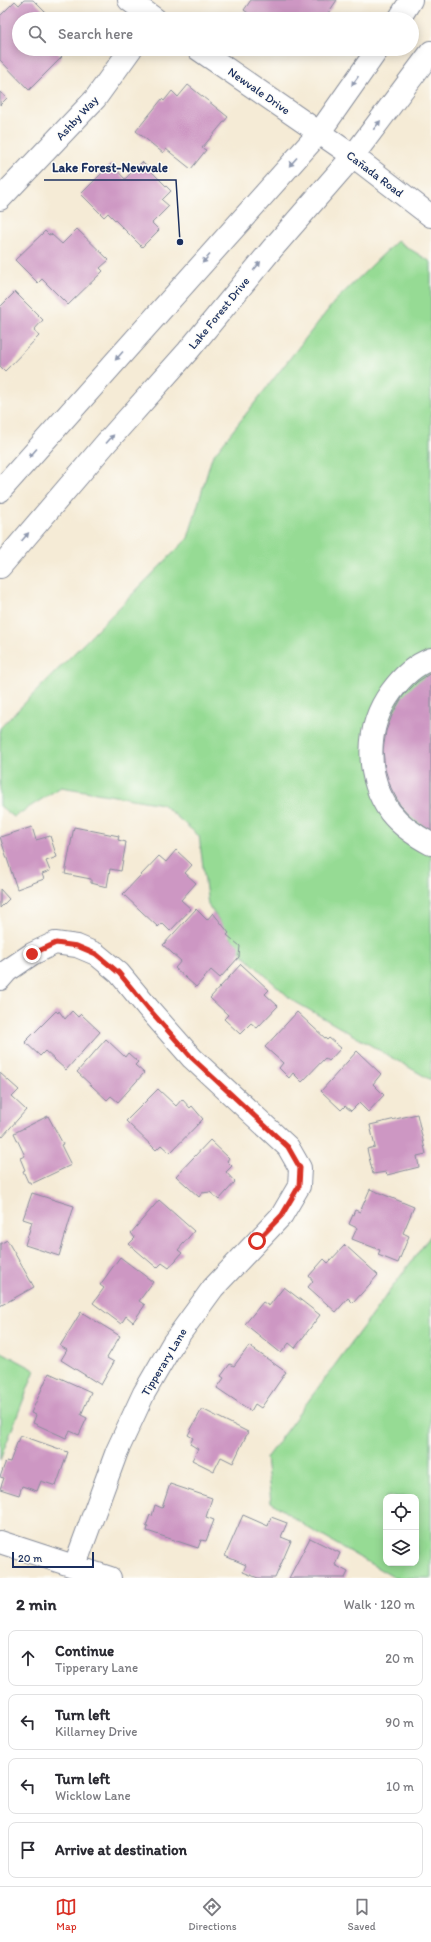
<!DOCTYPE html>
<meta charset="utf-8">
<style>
body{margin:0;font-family:Itim,sans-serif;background:#f7f7f7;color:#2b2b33}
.controls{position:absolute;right:12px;bottom:12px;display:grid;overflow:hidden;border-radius:8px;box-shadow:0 2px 10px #0003}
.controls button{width:36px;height:36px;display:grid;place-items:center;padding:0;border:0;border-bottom:1px solid #e1e1e2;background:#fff;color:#2b2b33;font:20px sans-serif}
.scale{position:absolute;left:12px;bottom:10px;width:82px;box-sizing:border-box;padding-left:4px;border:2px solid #1b2f5e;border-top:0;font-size:11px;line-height:14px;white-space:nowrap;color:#1b2f5e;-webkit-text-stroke:3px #fdfcf7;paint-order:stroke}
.stop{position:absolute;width:12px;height:12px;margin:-9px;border:3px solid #d93025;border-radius:50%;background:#fff}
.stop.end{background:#d93025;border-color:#fff;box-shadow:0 1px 4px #0008}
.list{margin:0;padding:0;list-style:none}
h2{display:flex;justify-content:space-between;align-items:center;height:52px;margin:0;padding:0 16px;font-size:17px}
h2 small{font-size:13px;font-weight:400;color:#7c7c81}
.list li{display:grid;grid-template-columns:26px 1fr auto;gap:12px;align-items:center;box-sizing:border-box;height:56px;margin:0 8px 8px;padding:0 8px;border:1px solid #e1e1e2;border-radius:8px}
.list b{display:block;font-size:15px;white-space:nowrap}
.list p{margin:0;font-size:13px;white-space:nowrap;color:#7c7c81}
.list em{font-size:13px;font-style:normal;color:#7c7c81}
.icon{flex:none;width:22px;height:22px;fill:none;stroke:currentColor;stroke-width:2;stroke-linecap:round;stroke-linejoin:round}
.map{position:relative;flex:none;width:431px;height:1578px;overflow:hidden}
.search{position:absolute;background:#fff;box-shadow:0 2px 10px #0003;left:12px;right:12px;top:12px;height:44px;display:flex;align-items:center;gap:10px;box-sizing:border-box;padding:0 14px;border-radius:22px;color:#7c7c81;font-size:15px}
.sheet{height:308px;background:#fff}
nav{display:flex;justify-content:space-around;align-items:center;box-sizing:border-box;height:56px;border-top:1px solid #e1e1e2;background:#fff;font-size:11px;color:#7c7c81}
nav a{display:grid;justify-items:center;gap:2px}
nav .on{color:#d93025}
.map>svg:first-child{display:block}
</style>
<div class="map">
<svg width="431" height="1578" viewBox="0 0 431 1578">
<rect width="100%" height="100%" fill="#fdfcf7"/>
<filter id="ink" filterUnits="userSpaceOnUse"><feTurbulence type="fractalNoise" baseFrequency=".025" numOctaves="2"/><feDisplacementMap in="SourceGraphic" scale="8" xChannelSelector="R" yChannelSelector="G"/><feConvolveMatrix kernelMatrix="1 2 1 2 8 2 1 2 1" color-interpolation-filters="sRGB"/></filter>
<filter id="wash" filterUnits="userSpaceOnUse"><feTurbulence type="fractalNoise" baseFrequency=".012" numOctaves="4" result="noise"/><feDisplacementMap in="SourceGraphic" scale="16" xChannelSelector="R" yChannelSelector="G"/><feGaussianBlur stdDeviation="0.9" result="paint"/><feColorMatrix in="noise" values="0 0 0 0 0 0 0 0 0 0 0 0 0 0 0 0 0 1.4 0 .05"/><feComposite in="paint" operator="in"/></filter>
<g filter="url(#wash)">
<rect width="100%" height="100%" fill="#f5ebd6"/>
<path fill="#96db94" stroke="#588579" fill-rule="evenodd" d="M397 241 431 262V1080L292 1000 244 956 208 905 199 836 162 804 61 787 14 817 0 806V728L188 538 212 457 335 301Z
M431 1235V1578H395L310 1529 271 1502 266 1458ZM386 1497H416V1563H386Z
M0 1351 35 1370 0 1460Z"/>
<g id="blocks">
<path fill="#cd97c3" d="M24 0H33L52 19H19V49H54L62 57 29 90 0 60V16L15 1 19 5Z
M251 0H337L324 19H256L244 10Z
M188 85 228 117 202 148 206 150 191 169 166 149 163 153 136 131 162 99 164 101 172 91 178 97Z
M0 92 7 98 0 105Z
M142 162 171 191 162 200 169 206 152 223 159 230 142 247 108 213 104 217 81 194 111 164 125 179Z
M77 229 109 260 100 268 103 271 68 305 42 279 38 283 15 260 45 231 49 235 51 234 62 244Z
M15 292 43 320 34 330 39 336 5 371 0 366V307Z
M431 673V831L413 819 400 805 391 788 385 769 383 750 386 731 393 713 403 696 417 682Z
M32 827 36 840 50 836 57 857 46 861 50 871 42 874 44 879 17 889 0 837Z
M74 827 119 836 118 840 126 842 121 871 110 869 107 887 91 883V879L65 874Z
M176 850 192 865 185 873 196 883 181 900 191 909 170 931 162 923 158 927 123 894 159 856 166 862Z
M0 889 9 899 0 908Z
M196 909 207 920 213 913 229 933 227 935 240 946 239 957 220 978 211 970 196 987 175 968 181 961 163 945Z
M241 964 269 990 265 994 278 1006 257 1028 251 1023 240 1034 224 1019 228 1015 210 998Z
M56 1011 58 1013 59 1011 65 1019 72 1011 78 1017 81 1014 100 1032 66 1070 45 1051 40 1056 25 1042Z
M297 1012 327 1040 329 1038 341 1048 329 1061 325 1058 302 1082 293 1073 289 1078 279 1068 283 1063 265 1047Z
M106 1039 125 1057 128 1053 138 1062 135 1065 144 1073 118 1102 111 1096 107 1100 77 1072Z
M357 1051 381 1074 373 1084 384 1095 368 1112 359 1103 351 1111 345 1106 341 1110 321 1091Z
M0 1073 19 1090 12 1097 26 1110 2 1137 0 1135Z
M158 1089 176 1106 182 1099 190 1108 192 1106 203 1119 170 1153 161 1145 156 1150 126 1121Z
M417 1114 426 1154 417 1156 419 1167 387 1175 386 1172 373 1174 367 1149 375 1147 370 1125Z
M48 1116 63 1144 61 1145 71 1165 31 1184 30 1182H28L23 1171 25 1170 20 1158 25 1156 14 1133Z
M210 1140 229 1158 227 1161 232 1166 226 1172 235 1182 219 1200 210 1192 202 1193 199 1197 176 1176Z
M370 1189 414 1207 403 1233 409 1236 398 1263 378 1255 380 1250 352 1239 357 1228 349 1224 355 1210 360 1212Z
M32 1193 74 1206 59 1256 25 1245 32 1222 23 1219Z
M159 1200 194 1231 178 1250 182 1253 169 1268 162 1263 157 1268 129 1244 135 1238 131 1233Z
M7 1240 34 1287 0 1306V1244Z
M345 1245 378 1275 353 1303 348 1298 336 1312 308 1287 313 1281 309 1276 324 1259 328 1263Z
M120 1257 153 1282 139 1301 145 1305 133 1322 126 1316 121 1324 93 1303 104 1288 100 1285Z
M284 1287 320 1315 295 1348 289 1343 281 1353 245 1324 263 1302 269 1306Z
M81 1312 120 1336 107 1358 114 1362 101 1385 61 1360 67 1350 60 1346Z
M249 1346 286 1372 261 1408 255 1404 251 1411 217 1388 224 1378 221 1376 230 1364 234 1366Z
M49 1373 91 1392 81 1415 87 1418 79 1435 70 1431 66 1438 33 1423 36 1415 31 1413Z
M202 1409 248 1432 233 1463 221 1457 214 1471 192 1460 198 1449 190 1444 193 1438 188 1435Z
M20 1435 68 1452 56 1486 41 1481 37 1491 22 1486 19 1495 0 1489 4 1478 0 1477 6 1461 10 1462Z
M170 1484 212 1498 206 1517 214 1520 206 1541 201 1540 198 1548 147 1531 148 1527 146 1526 150 1515 152 1516 155 1505 162 1508Z
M243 1515 268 1526 271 1517 287 1523 281 1537 291 1541 275 1578H258L243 1572 246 1565 225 1556Z
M310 1538 340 1553 335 1565 348 1572 345 1578H289Z"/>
</g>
</g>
<g filter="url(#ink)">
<use href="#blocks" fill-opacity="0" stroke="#888d9a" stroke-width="1"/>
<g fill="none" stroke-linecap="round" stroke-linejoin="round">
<defs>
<path id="minor" d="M129 0 155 19
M198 49 353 156 431 216
M0 199 95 99 131 49
M431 659C415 665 401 678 391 692 365 727 365 776 390 812 401 826 416 836 431 844
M0 979 7 971 32 954 55 943 77 946 96 954 119 973 148 1008 192 1058 288 1147 300 1168 299 1186 282 1215 213 1288 173 1343 144 1393 117 1451 75 1565
M0 1542 110 1578"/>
<path id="major" d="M399 19 411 0
M0 491 319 133 378 49
M0 567 106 443 188 351 272 249 353 156 431 52"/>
</defs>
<use href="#minor" stroke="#888d9a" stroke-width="24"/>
<use href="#major" stroke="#888d9a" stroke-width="24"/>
<use href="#minor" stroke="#fff" stroke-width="22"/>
<use href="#major" stroke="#fff" stroke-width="22"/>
</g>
<defs><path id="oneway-solid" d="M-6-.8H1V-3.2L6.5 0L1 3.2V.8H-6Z"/></defs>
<g fill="#8d97ae">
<use href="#oneway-solid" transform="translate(355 81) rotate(125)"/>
<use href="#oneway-solid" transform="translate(377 125) rotate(-52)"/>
<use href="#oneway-solid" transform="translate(293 162) rotate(132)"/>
<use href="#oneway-solid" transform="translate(206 259) rotate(132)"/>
<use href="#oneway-solid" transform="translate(257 266) rotate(-51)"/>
<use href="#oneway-solid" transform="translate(119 356) rotate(132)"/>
<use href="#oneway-solid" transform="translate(110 439) rotate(-48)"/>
<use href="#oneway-solid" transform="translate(33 453) rotate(131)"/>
<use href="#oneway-solid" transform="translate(25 537) rotate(-49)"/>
</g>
</g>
<g fill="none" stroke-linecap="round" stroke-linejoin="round" filter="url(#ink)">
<path stroke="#d93025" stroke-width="5" d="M32 954 56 943 77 946 96 954 119 973 148 1008 192 1058 288 1147 300 1168 299 1186 282 1215 257 1241"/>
</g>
<g text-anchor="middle" stroke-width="3" stroke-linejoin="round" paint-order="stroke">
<g font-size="12" fill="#1b2f5e" stroke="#fdfcf7">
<text transform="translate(259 91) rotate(35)" y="4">Newvale Drive</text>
<text transform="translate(77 118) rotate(-47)" y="4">Ashby Way</text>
<text transform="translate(375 174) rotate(37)" y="4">Cañada Road</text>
<text transform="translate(219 313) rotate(-51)" y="4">Lake Forest Drive</text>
<text transform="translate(164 1362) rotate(-59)" y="4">Tipperary Lane</text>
</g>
</g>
<path fill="none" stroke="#1b2f5e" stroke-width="1.5" d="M180 242L176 180H44"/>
<circle fill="#1b2f5e" stroke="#fdfcf7" stroke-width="1.5" cx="180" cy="242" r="4"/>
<g font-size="13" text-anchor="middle" font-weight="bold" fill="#1b2f5e" stroke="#fdfcf7" stroke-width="3" stroke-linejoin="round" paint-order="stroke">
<text x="110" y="172">Lake Forest-Newvale</text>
</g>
</svg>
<div class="controls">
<button><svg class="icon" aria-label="locate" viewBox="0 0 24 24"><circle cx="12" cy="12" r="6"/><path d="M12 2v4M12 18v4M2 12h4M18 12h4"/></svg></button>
<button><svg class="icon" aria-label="layers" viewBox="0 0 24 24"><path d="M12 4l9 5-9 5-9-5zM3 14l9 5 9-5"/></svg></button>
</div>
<div class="scale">20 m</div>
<div class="stop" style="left:257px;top:1241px"></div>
<div class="stop end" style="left:32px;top:954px"></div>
<div class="search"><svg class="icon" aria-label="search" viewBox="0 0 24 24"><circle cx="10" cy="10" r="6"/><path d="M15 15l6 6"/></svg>Search here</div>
</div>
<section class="sheet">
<h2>2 min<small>Walk · 120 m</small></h2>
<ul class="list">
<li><svg class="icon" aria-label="ahead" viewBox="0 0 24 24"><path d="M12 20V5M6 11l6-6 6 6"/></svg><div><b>Continue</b><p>Tipperary Lane</p></div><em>20 m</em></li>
<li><svg class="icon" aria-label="left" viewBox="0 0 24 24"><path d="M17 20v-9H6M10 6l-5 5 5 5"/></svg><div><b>Turn left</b><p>Killarney Drive</p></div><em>90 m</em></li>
<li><svg class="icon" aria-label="left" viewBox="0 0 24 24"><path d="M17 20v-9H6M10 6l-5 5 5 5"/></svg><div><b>Turn left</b><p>Wicklow Lane</p></div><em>10 m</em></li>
<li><svg class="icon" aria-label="arrive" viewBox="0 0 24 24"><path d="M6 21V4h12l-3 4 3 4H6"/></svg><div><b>Arrive at destination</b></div></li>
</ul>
</section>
<nav>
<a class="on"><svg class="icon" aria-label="map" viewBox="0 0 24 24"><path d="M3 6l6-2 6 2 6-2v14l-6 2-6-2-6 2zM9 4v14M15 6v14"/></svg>Map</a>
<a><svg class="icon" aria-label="directions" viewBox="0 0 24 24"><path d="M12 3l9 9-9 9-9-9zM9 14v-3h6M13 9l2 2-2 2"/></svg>Directions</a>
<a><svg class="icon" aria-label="saved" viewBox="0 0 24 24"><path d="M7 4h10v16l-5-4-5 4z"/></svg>Saved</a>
</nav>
